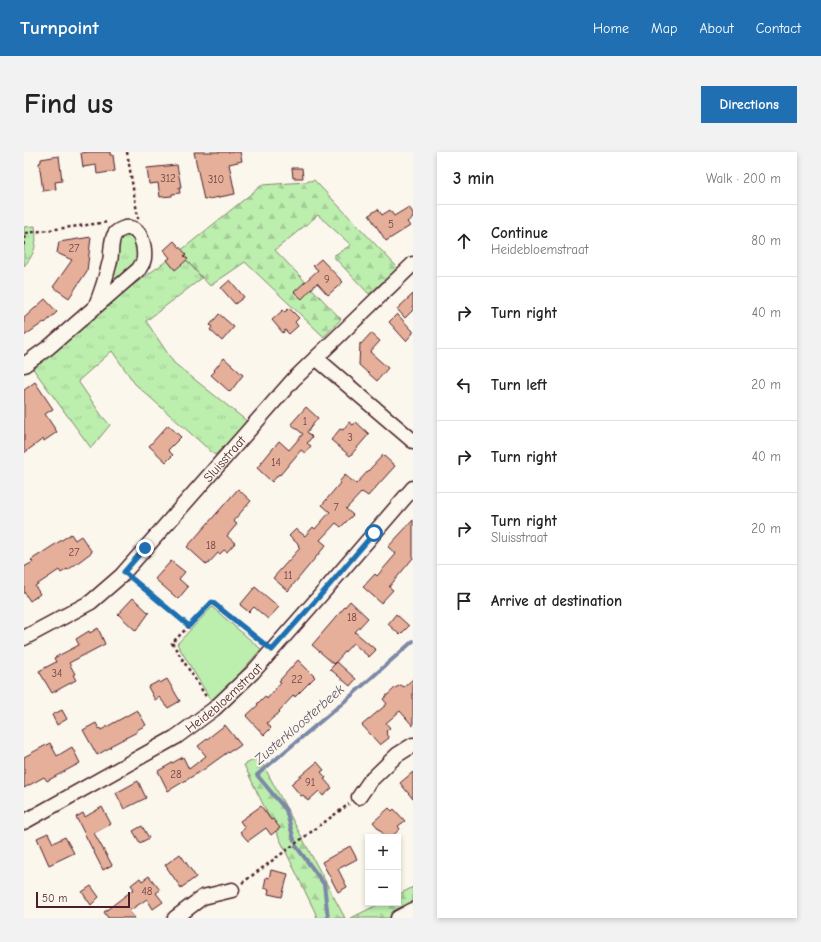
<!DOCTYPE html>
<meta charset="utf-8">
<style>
body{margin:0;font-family:"Comic Neue",sans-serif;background:#f2f2f2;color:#222}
.controls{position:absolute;right:12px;bottom:12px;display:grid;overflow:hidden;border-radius:0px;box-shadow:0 2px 6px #0003}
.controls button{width:36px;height:36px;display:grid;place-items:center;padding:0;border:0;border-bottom:1px solid #e0e0e0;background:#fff;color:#222;font:20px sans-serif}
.scale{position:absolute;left:12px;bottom:10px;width:94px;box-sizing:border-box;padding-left:4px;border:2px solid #4a1f2b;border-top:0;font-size:11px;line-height:14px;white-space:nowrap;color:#4a1f2b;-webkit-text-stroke:3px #fbf7ec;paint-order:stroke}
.stop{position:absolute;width:12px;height:12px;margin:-9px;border:3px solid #1f6fb2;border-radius:50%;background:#fff}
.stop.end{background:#1f6fb2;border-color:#fff;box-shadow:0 1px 4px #0008}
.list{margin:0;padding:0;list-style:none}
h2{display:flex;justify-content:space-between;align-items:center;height:52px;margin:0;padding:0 16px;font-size:17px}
h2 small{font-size:13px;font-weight:400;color:#767676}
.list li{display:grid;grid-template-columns:26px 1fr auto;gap:12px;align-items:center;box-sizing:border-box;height:72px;padding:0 16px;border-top:1px solid #e0e0e0}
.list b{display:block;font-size:15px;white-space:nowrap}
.list p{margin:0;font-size:13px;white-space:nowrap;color:#767676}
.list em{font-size:13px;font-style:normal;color:#767676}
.icon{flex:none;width:22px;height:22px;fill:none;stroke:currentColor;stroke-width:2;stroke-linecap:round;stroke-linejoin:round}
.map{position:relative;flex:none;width:389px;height:766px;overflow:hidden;border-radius:0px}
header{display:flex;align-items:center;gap:24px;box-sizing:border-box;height:56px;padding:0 20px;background:#1f6fb2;color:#fff}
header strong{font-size:19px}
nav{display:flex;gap:22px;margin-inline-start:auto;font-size:14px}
.intro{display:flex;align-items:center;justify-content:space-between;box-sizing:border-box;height:96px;padding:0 24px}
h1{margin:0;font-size:28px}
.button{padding:10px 18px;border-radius:0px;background:#1f6fb2;color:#fff;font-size:14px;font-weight:700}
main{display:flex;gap:24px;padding:0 24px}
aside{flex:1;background:#fff;border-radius:0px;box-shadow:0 2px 6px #0003}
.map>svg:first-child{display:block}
</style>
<header>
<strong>Turnpoint</strong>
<nav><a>Home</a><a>Map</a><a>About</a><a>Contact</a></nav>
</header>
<div class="intro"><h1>Find us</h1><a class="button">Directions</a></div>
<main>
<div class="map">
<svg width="389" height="766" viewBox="0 0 389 766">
<defs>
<pattern id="grass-tufts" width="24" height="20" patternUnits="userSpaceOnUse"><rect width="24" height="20" fill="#bceeae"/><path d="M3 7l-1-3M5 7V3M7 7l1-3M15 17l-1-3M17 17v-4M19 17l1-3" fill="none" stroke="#a3cc96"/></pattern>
<pattern id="forest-firs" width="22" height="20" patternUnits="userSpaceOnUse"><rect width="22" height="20" fill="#bceeae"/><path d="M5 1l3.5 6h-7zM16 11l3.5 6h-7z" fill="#a3cc96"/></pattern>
</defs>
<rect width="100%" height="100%" fill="#fbf7ec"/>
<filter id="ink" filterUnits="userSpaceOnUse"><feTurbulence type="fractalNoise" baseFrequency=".025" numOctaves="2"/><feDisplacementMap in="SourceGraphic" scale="8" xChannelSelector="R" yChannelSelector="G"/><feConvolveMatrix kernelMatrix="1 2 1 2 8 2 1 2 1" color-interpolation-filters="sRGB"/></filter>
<g filter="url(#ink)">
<path fill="url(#grass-tufts)" stroke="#83866c" d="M11 74C13 91 12 101 0 114V75Z
M98 83H107L111 85 115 109 89 131 87 129 93 92Z
M155 100 178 126 122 169 150 211 224 270 191 303 111 232 88 199 54 229 78 264 86 273 67 296 7 214 32 199 94 144Z"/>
<path fill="url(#forest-firs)" stroke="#83866c" d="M290 28 374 116 345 142 309 104 327 93 294 63 251 98 317 167 300 185 221 110 186 134 155 100 238 33 281 30Z
M235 605 321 766H293L291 760 220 613Z
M389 735V766H327L357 751H374V743Z"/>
<path fill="#bceeae" stroke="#83866c" d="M188 455 237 497 211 527 188 550 153 492Z"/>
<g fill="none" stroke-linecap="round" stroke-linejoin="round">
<path stroke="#7c88a7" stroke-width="4" d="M270 688 262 658 233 623 328 543 389 489
M272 694 300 732 304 766"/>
</g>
<path fill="#e5af9a" stroke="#4a1f2b" d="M64 0H86V3H89L91 19 73 22 72 13 59 15 57 1Z
M170 0H216L218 9 205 12 211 42 180 48Z
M35 4 38 29 31 30 32 37 19 39 15 11 17 10V7Z
M153 13 157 35H155L156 41 148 42V44L136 45 134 31 125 32 123 16Z
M268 16H278L279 26H269Z
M385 55 389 61V66L383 70 386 74 362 89 345 63 354 57 358 63 366 58 370 64Z
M67 85 63 119 45 146 29 135 48 108 33 101 35 90Z
M150 89 162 102 160 104 164 107 151 118 143 108 146 106 140 98Z
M297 107 319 130 304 143 293 131 278 147 270 140 294 118 289 114Z
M206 128 220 145 211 152 197 136Z
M389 142V158L381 166 373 157Z
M21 147 33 160 21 171 20 170 0 184V166Z
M265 156 275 166 271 170 274 174 265 182 261 178 259 181 248 168 259 158 261 160Z
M195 162 210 175 198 189 186 178 188 175 186 173Z
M373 162 389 179V181L382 189 365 170Z
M347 181 356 189 346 200 364 216 353 229 335 213 336 191 337 192Z
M200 206 219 223 206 240 187 223 191 219 190 218Z
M11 230 29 257 21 262 33 280 20 289 19 287 0 301V238Z
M282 255 294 266 283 280 288 285 283 291 287 294 281 301 277 298 256 323 255 322 248 330 233 316 255 289 265 298 279 282 267 272Z
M325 270 329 273 332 270 345 282 326 304 307 288 316 277 319 278Z
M144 273 157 285 144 298 149 303 142 310 125 294Z
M359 303 371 314 344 344 338 340 322 357 329 363 317 375 312 371 296 388 302 393 264 439 249 426 276 396 274 394 275 393 265 384 272 377 281 384 289 375 291 377 306 360 298 353 316 331 315 330 321 323 332 332Z
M214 337 227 349 209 369 213 372 203 384 211 391 203 400 200 398 196 402 194 401 183 413 163 395Z
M389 368V406L365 435 369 438 357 451 339 435 351 422 353 424 372 402 364 395Z
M47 382 51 388 57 384 68 400 44 418 43 417 37 421 35 418 11 434 16 442 6 449 0 440V415L9 410 7 408Z
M147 409 161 420 155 427 164 435 154 447 131 427Z
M231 435 255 455 244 467 230 455 225 460 216 453Z
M109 446 125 461 112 479 94 462Z
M326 449 344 466 331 480 352 498 345 505 329 491 310 512 288 493Z
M372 462 385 474 376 483 364 472Z
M74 476 81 492 45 511 51 522 49 523 52 528 28 541 15 519 32 510 30 506 55 493 52 487 65 479 66 481Z
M274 508 291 525 271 545 270 543 255 559 256 560 243 571 247 576 240 583 222 564 234 553 233 552 241 544 243 547 257 530 255 529Z
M313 510 332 527 326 534 306 517Z
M143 527 156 549 144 556 135 545 131 548 124 535 135 529 136 531Z
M389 527V574L376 559 362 571 366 576 362 579 363 581 362 582 365 586 356 593 338 573 363 552 359 547 371 536 377 533 380 535Z
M38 558 43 567 33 573 28 563Z
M113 558 122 573 113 578V580L86 594 87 595 73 603 59 578 72 571 75 577 76 576 77 578Z
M201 573 217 593 210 598 208 597 179 618 144 639 134 619 159 605 165 617 182 604 174 594Z
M26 591 33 604 48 595 56 611 23 629 20 625 0 636V605Z
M293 610 300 618 297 620 302 626 300 627 308 636 299 644 295 639 284 649 279 643 277 644 267 632Z
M389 620V647L376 631Z
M114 629 122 646 100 657 92 641Z
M237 654 247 668 249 667 256 676 247 683 242 676 224 689 216 680 221 676 216 669Z
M78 655 87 672 70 681 88 713 79 718 52 665 59 661 61 665Z
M365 656 368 659 370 657 381 669 374 674 376 677 367 685H362L349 670Z
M118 674 125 686 116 691 109 679Z
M24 681 29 691 41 685 50 701 25 713 13 686Z
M326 694 333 707 314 717 323 735 314 740 298 710Z
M156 702 172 725 157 736 141 713Z
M247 718 264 722 258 745 244 742 245 737 240 736 242 725 245 726Z
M125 724 136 738 132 741 139 750 129 757 123 747 105 759 111 766H84L80 760 110 737 107 733 116 726 118 729Z
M67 734 75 745 67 753 58 740Z"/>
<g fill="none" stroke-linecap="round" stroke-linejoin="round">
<defs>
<g id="minor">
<path d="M292 206 389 289"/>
<path d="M0 213 25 195 115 117C117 113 120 110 120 106 121 94 117 74 101 76 98 77 93 79 91 82 86 89 88 101 86 109 82 125 78 139 72 153"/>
<path id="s1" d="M0 486 67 450 97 424 269 228 389 112"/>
<path d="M335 645 346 629 373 603 389 593"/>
<path id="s2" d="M0 670 152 585 190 557 229 520 302 437 389 336"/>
<path d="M151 766 179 745 208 738"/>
<path d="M374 766 389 758"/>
</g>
</defs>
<use href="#minor" stroke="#4a1f2b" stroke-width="17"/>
<path stroke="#4a1f2b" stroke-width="2.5" stroke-dasharray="3 3" stroke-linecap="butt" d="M103 0 114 66H113
M0 93 2 81 85 70
M110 428 165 474 188 450 239 491
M165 474 148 491 183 546
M218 731 325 652"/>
<use href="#minor" stroke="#fbf7ec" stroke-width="14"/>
</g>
</g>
<g fill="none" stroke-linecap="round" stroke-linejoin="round" filter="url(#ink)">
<path stroke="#1f6fb2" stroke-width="5" d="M121 396 100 420 165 474 188 450 248 498 302 437 350 381"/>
</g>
<g text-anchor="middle" stroke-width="4" stroke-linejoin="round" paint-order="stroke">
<g font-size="11" fill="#714347">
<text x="144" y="30">312</text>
<text x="192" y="31">310</text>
<text x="367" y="76">5</text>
<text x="50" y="100">27</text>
<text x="303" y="131">9</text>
<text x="281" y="273">1</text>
<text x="326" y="289">3</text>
<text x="252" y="314">14</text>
<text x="312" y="359">7</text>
<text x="187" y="397">18</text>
<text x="50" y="404">27</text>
<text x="264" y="427">11</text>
<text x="328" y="469">18</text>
<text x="33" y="525">34</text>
<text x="273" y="531">22</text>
<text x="152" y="626">28</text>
<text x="286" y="634">91</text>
<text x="123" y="743">48</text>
</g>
<g font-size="13" fill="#4a1f2b" stroke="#fbf7ec">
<text dy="5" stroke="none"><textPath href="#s1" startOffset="272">Sluisstraat</textPath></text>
<text dy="5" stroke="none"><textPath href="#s2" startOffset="236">Heidebloemstraat</textPath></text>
</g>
<g font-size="14" font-style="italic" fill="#635469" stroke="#fbf7ec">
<text transform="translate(275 572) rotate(-41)" y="5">Zusterkloosterbeek</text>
</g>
</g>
</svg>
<div class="controls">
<button>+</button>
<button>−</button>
</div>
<div class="scale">50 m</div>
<div class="stop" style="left:350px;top:381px"></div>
<div class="stop end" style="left:121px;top:396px"></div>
</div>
<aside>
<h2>3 min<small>Walk · 200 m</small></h2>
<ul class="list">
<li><svg class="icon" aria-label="ahead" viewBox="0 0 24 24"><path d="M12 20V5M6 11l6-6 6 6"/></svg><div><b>Continue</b><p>Heidebloemstraat</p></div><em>80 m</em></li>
<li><svg class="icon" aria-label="right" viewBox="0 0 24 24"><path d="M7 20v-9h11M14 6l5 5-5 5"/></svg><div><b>Turn right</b></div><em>40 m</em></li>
<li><svg class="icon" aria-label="left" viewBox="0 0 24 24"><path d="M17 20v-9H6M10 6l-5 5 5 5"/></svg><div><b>Turn left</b></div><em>20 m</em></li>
<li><svg class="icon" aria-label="right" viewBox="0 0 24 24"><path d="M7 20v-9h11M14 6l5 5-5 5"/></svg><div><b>Turn right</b></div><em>40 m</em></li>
<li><svg class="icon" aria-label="right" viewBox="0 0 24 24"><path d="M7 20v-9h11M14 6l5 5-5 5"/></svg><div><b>Turn right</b><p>Sluisstraat</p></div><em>20 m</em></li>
<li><svg class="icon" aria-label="arrive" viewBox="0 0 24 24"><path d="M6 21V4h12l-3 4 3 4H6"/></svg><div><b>Arrive at destination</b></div></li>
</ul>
</aside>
</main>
